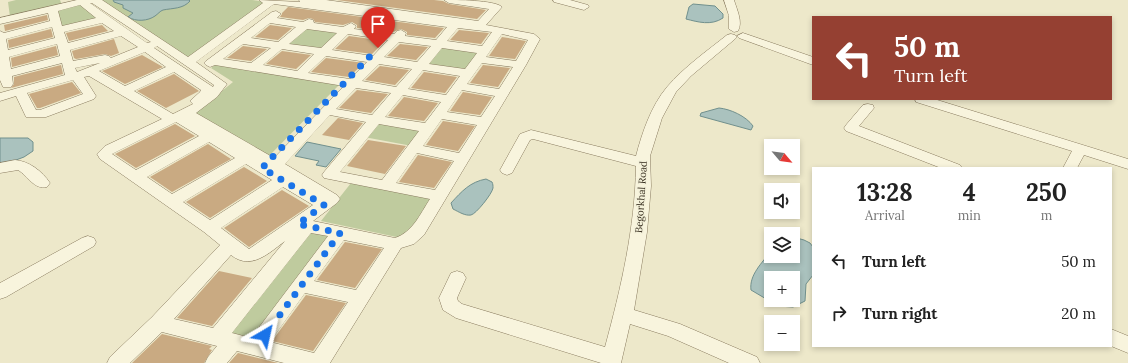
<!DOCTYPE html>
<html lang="en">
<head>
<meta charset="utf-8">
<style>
	body { margin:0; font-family:Lora,serif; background:#f6f6f6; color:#222; height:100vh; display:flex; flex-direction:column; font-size:15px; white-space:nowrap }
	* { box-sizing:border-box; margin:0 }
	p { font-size:13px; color:#767676 }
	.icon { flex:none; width:22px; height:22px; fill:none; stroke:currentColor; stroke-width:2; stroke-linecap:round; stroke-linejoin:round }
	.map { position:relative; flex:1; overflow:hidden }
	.drawer { position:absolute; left:812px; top:167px; width:300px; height:180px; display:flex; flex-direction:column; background:#fff; border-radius:0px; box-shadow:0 2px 6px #0003 }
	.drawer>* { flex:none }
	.top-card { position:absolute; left:812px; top:16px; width:300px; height:84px; border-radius:0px; box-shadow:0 2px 6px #0003; background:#954032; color:#fff; overflow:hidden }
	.needle { width:26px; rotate:119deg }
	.tools { position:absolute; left:764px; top:139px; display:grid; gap:8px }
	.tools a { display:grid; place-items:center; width:36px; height:36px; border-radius:0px; background:#fff; box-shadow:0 2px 6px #0003; font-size:20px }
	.pin { position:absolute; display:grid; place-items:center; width:34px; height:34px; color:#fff; margin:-41px -17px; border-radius:50% 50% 50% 0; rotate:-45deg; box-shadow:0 0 4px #0007 }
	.pin .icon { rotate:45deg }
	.me { position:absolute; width:44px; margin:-22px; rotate:36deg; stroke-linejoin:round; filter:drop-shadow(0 0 3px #0008) }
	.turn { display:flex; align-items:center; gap:14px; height:84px; padding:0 16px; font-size:18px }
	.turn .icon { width:52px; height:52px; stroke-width:2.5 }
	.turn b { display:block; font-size:28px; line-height:34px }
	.eta { display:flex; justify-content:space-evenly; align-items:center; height:68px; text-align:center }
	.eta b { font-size:24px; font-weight:800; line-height:28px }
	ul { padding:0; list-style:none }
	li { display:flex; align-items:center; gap:12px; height:52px; padding:0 16px }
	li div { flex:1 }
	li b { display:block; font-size:15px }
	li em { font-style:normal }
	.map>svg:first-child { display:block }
	.green { fill:#bfcb9e }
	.water { fill:#aac2be; stroke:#71908d; fill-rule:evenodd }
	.building { fill:#c9aa82 }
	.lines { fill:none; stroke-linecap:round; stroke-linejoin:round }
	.minor-casing { stroke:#897b5f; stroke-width:1 }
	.minor { fill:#f8f4dd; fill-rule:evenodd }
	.route { stroke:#1a73e8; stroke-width:7; stroke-dasharray:0 12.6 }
	.labels { text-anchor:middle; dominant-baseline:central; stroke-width:3; stroke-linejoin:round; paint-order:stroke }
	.street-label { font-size:10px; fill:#3a3122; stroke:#f4f1da }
</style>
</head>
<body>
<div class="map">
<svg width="1128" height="363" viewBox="0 0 1128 363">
	<rect width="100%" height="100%" fill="#ede8ca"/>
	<path class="green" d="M16,0h44l2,5 -52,12 -2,-15z
		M101,0h151l15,2 -79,56z
		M78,3l22,16 -40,10 -6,-20z
		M305,27l38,5 -21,19 -39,-6z
		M440,45l41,6 -15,20 -42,-6z
		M216,64l124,20 -72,73 -73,-44 38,-31 -22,-14z
		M378,120l47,8 -13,18 -48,-9z
		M351,183l80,15 -25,41 -85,-18z
		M308,229l28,5 -81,110 -33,-9z"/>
	<path class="water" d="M113,0h76l1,1c-7,8 -17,7 -27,9 -3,1 -5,4 -8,6 -7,5 -19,6 -27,1l5,-4 -10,-5v-3l-9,-3z
		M693,4l22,2 8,8v4c-12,8 -25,4 -37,1l3,-12z
		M719,108c11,1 27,8 34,18l-2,4 -51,-14 1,-3z
		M0,138h28l5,4v9l-9,6 -24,9z
		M307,142l34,7 -15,18 -10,-2 3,-4 -24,-5z
		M486,179l6,3c1,2 1,4 1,6 -1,6 -17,26 -22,27 -6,1 -12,-3 -18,-6l-2,-6c11,-12 19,-21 35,-24z
		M793,237l11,3 6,3 3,4v28l-7,9 -1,17 -12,6 -15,-1 -27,-16c-2,-15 11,-27 20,-39v5h22zM771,278h22v22h-22z"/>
	<path class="building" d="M337,0h97l9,1 6,3 37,6 -9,9z
		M288,7l156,21 -9,10 -28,-3v-3l-6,-3 -8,3 -36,-4v-3l-5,-3 -9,3 -28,-3 -2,-3 -4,-1 -6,2 -23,-3 2,-3v-1z
		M47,15l1,5 -43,11 -1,-6z
		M102,25l6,6 -39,10 -3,-8z
		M270,25l22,3 -14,12 -23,-3z
		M51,29l2,8 -44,11 -1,-8z
		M459,30l30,3 -8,11 -31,-4z
		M349,36l36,5 -13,13 -37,-5z
		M502,37l24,4 -11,18 -26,-3z
		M114,39l5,14 -8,3 -6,-2 -29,5 -2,-1 -2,-7z
		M400,44l28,3 -12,13 -29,-4z
		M56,46l2,9 -46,12 -1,-9z
		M243,46l24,3 -16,12 -24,-3z
		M282,51l29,4 -15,14 -30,-5z
		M142,55l21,12 -38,17 -23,-13z
		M326,58l38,5 -15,14 -38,-5z
		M61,65l2,9 -52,14 3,-4v-7z
		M483,65l27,3 -12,19 -28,-4z
		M380,66l29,4 -14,15 -30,-5z
		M424,72l33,5 -12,16 -34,-5z
		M174,74l25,17 -33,17 -29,-17z
		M72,82l9,11 -41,15h-3l-8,-14z
		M357,90l31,4 -17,19 -32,-5z
		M463,92l29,5 -12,18 -30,-4z
		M404,97l34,6 -14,18 -36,-5z
		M338,118l25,5 -14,17 -27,-5z
		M443,121l32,5 -17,25 -32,-6z
		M175,124l20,12 -59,32 -21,-14z
		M368,140l38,6 -21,28 -38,-8z
		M208,144l23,15 -59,33 -22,-15z
		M418,155l34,7 -18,26 -35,-6z
		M244,167l23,14 -57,37 -24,-16z
		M282,190l27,16 -60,41 -25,-19z
		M345,242l37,7 -27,39 -38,-8z
		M219,271l33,7 -40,48 -35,-8z
		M306,295l40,8 -33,48 -41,-10z
		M162,334l50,12 -3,3 3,1 -8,13h-72z
		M238,353l40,10h-49z"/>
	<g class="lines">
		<g class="minor-casing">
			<path id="minor" d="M77,0h25l86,57 75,-54 -4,-3 41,2 -1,-2h27l152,21 11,-12 -40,-6 -5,-3c11,0 51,0 58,7l-16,18 48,9 6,5 -14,26 -102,170 -10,9 -13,4 -71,115h-46l-47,-12 -10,12h-22l3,-6 9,-11 -55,-14 -32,31h-23l3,-6 42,-40 68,-72 -16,-13 -104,-73 -3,-5 8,-8 57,-27 -73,-43 -5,1 12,19 -2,3 -48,18h-20l-10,-21 -16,5v-8l65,-18 -3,-12 -50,13 1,8 -2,3h-8l-3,-7v-49l4,2 46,-12 -2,-8 -48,11v-6zM90,3h2l59,39 -4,1zM274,4l173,23 -11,13 -31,-4 1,-3 -5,-3 -4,1 -3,3 -40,-5 2,-3 -5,-3 -8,4 -29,-4 -1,-3 -4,-1 -6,3 -26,-4 4,-4 -5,-3 -4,1 -66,49 -2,2 2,2 4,2 5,-2 129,21 -70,72 -78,-45 21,-16 10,-13 -31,-22zM80,5l16,13 -34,8 -4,-15zM102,23l12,8 -46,12 -4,-11zM270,23l26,4 -18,15 -27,-4zM52,27l3,11 -47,12 -2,-11zM458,28l34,4 -10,14 -35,-5zM307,29l30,4 -16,15 -32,-4zM348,34l40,6 -15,16 -41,-6zM502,34l26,6 -12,21 -30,-4zM121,36l17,11 -27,11 -2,-2 -4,-1 -32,6 -3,-11zM399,42l32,4 -14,16 -33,-5zM57,44l3,12 -49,13 -2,-12zM243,44l28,4 -20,15 -28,-4zM157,46l57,39 -1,2 -59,-39zM442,48l35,5 -12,16 -36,-5zM282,49l32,5 -17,17 -34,-6zM145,52l21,15 -41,19 -26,-15zM326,56l41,6 -17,17 -42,-6zM100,63l-23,9 -2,-4zM482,63l31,4 -14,22 -32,-5zM379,64l33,5 -16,18 -34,-6zM423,70l37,6 -14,19 -38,-6zM174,72l27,18 -1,2 -10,9 3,3 -20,10 -39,-23zM73,80l10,14 -43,16h-4l-9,-17zM356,88l35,5 -19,22 -36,-6zM462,90l33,6 -14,21 -34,-5zM403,95l38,7 -16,21 -40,-6zM330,115l36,7 -42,50 -2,3 2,3 106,21c-10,15 -17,33 -35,39l-82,-17 24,-18 3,-4 -3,-4 -52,-31zM442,119l35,6 -18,28 -36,-7zM176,122l23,14 -63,34 -24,-16zM379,124l40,7 -37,49 -42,-8zM209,142l26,16 -63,36 -25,-17zM417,153l37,8 -19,29 -39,-7zM246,164l26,16 -62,40 -27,-18zM283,187l30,18 -64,44 -28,-21zM311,233l17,3 -77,102 -19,-5zM344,240l40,8 -28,42 -42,-9zM285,241l-72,87 -39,-9 57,-64c20,16 38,-2 54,-14zM305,293l43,9 -34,51 -44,-11z
				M553,0h17l18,5 1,2 -5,3 -30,-8z
				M724,0h10c3,10 9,22 4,31l-4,1 -5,-3v-13z
				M743,33l70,24v8l-74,-27 -2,-2z
				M731,34l4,1 2,2 -2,2 -44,37 -15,16 -14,26 -12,38 1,30 -4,46 -13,78 46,14 77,33 3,6h-31l-61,-27 -38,-12 -9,39h-20l-145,-45 -13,-8 -4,-12 12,-25 6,-2 6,2 3,5 -9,20 1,3 4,3 143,43c16,-59 30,-119 31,-181l-103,-27 -3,1 -18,33 -5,2 -5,-2 -2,-3 20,-36 11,-4 105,26c6,-23 15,-50 31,-69 17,-20 40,-36 60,-52z
				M915,99h19l194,60v10l-44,-14 -7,13h-14l9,-17 -156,-49z
				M868,104l5,1 1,3 -15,18 101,39 2,3h-21l-95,-37 -2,-3 2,-3 17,-20z
				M15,160c14,1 27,11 35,23l-3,4c-13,3 -19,-11 -29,-17l-18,3v-10z
				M88,236l6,2 2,4 -2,4 -88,51 -6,2v-16l82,-45z
				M1111,329l17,7v17l-17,-7z"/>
		</g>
		<use href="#minor" class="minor"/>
	</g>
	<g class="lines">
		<path class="route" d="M265,335l75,-102 -42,-9 26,-19 -62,-37 116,-120"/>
	</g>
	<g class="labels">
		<g class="street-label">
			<text transform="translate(641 197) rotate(-86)">Begorkhal Road</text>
		</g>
	</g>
</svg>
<div class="tools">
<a><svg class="needle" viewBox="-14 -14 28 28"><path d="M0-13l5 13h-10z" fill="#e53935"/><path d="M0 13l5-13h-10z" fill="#767676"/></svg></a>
<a><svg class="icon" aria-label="sound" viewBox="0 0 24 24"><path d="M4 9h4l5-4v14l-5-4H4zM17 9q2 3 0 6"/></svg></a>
<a><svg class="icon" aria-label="layers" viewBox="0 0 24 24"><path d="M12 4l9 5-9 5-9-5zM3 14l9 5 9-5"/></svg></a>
<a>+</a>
<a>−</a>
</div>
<div class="pin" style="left:378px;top:48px;background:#d93025"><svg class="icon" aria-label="arrive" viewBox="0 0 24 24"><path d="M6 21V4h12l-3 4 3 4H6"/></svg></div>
<svg class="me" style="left:265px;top:335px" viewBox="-20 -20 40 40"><path d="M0-17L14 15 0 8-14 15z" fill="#1a73e8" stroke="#fff" stroke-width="4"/></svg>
<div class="top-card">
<div class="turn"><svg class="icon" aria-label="left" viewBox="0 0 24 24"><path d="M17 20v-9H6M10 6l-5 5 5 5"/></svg><div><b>50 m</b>Turn left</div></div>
</div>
<section class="drawer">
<div class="eta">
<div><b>13:28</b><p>Arrival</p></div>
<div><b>4</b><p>min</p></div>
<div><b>250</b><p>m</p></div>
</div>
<ul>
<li><svg class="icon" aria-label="left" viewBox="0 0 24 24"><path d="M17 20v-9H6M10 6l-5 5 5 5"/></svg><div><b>Turn left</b></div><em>50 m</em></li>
<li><svg class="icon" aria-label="right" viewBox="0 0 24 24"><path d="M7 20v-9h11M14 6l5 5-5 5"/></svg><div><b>Turn right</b></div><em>20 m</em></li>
</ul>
</section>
</div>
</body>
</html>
